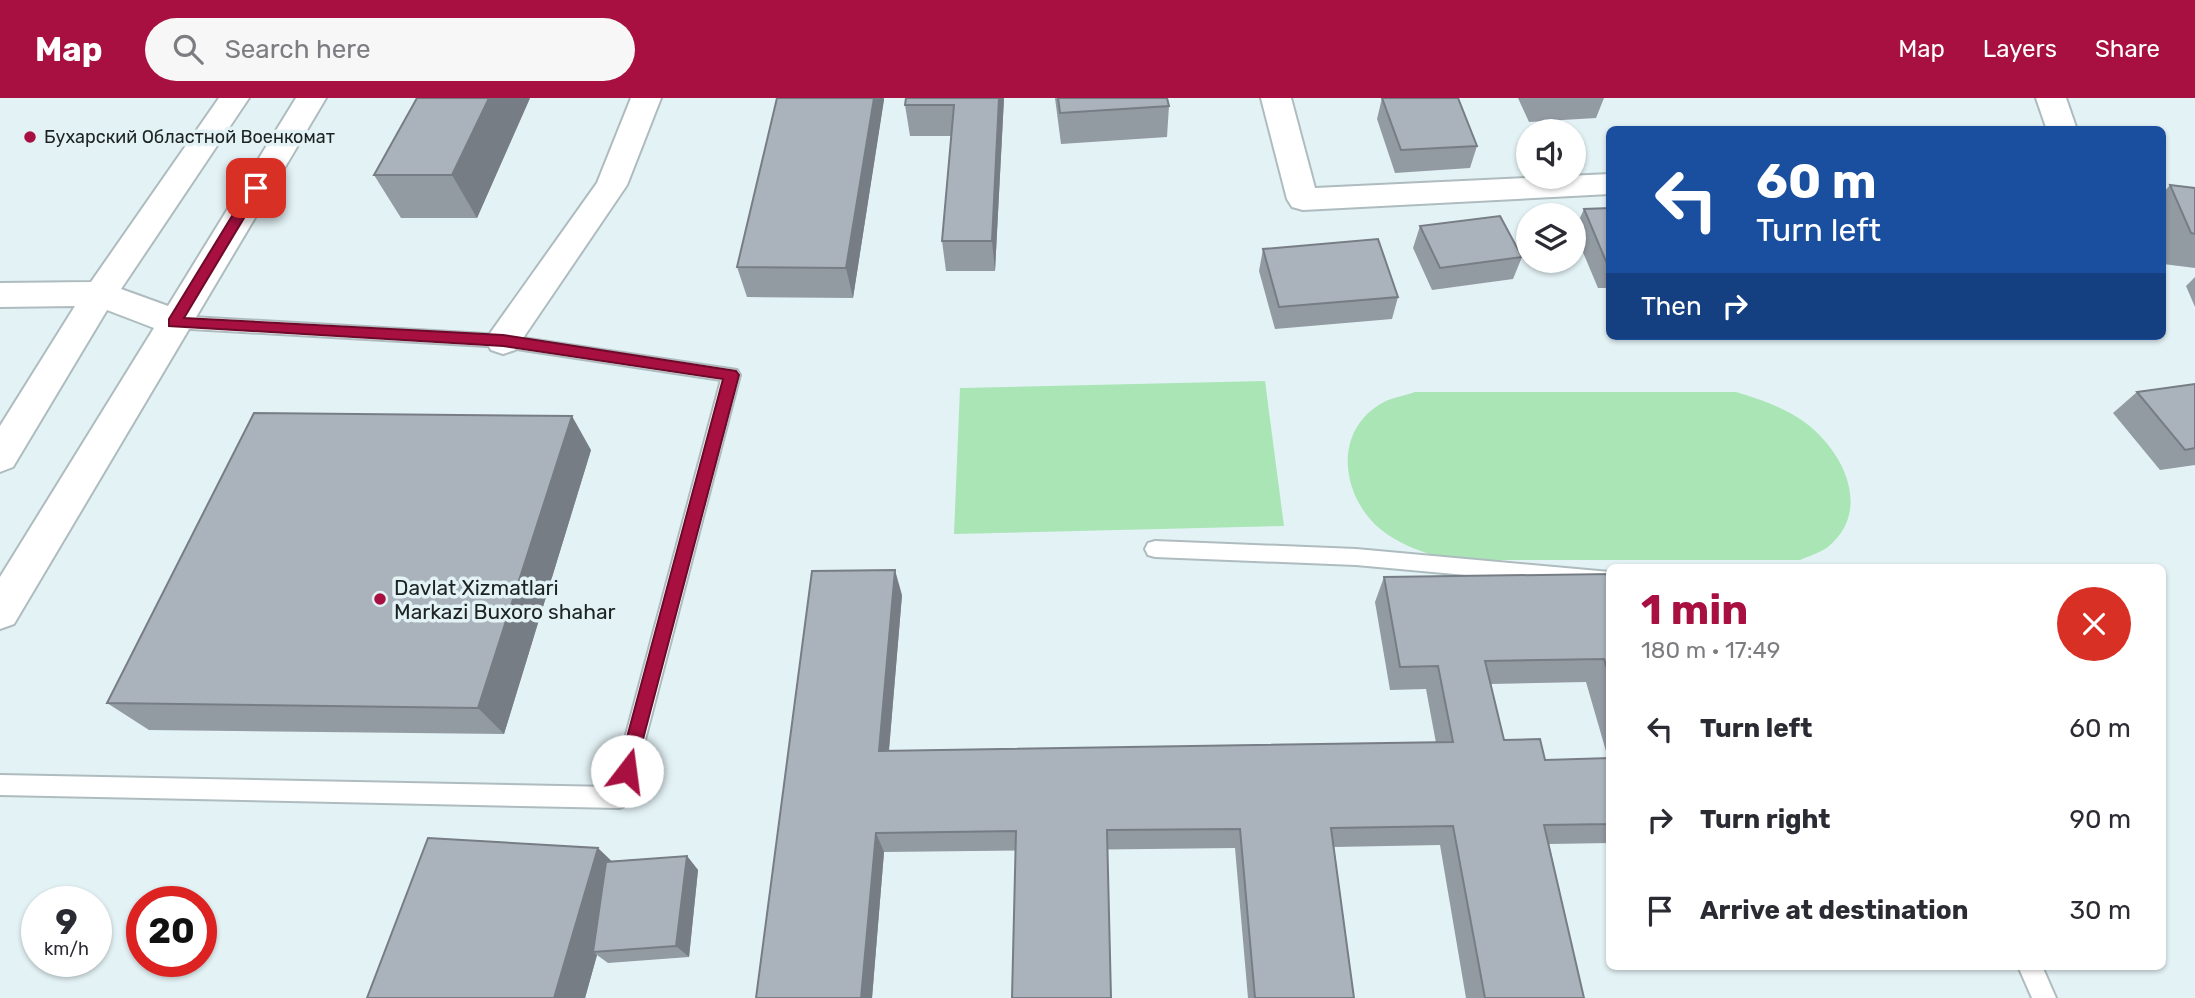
<!DOCTYPE html>
<html lang="en">
<head>
<meta charset="utf-8">
<style>
	body { margin:0; font-family:Rubik,sans-serif; background:#f7f7f7; color:#2b2b33; height:100vh; display:flex; flex-direction:column; font-size:26px; white-space:nowrap }
	* { box-sizing:border-box; margin:0 }
	p { font-size:23px; color:#7c7c81 }
	.icon { flex:none; width:38px; height:38px; fill:none; stroke:currentColor; stroke-width:2; stroke-linecap:round; stroke-linejoin:round }
	.map { position:relative; flex:1; overflow:hidden }
	.details { position:absolute; left:1606px; top:466px; width:560px; height:406px; display:flex; flex-direction:column; background:#fff; border-radius:10px; box-shadow:0 2px 5px #0004 }
	.details>* { flex:none }
	.guide { position:absolute; left:1606px; top:28px; width:560px; height:214px; border-radius:10px; box-shadow:0 2px 5px #0004; background:#1a4fa0; color:#fff; overflow:hidden }
	.fabs { position:absolute; left:1516px; top:21px; display:grid; gap:14px }
	.fabs a { display:grid; place-items:center; width:70px; height:70px; border-radius:50%; background:#fff; box-shadow:0 2px 5px #0004; font-size:35px }
	.speed { position:absolute; left:21px; top:788px; display:flex; gap:14px; font-size:35px; font-weight:700; text-align:center }
	.speed>* { display:grid; place-content:center; width:91px; height:91px; border-radius:50%; background:#fff; box-shadow:0 2px 5px #0004; line-height:1 }
	.speed small { font-size:18px; font-weight:400 }
	.speed .limit { border:10px solid #d22; background:#fff; color:#111 }
	.pin { position:absolute; display:grid; place-items:center; width:60px; height:60px; color:#fff; margin:-30px; border-radius:14px; box-shadow:0 4px 10px #0006 }
	.me { position:absolute; width:77px; margin:-38px; rotate:15deg; stroke-linejoin:round; filter:drop-shadow(0 0 5px #0008) }
	.turn { display:flex; align-items:center; gap:24px; height:147px; padding:0 35px; font-size:32px }
	.turn .icon { width:91px; height:91px; stroke-width:2.5 }
	.turn b { display:block; font-size:49px; line-height:60px }
	.then { display:flex; align-items:center; height:66px; padding:0 35px; background:#0003; gap:14px; font-size:26px }
	.round { display:grid; place-items:center; flex:none; width:74px; height:74px; border-radius:37px; background:#f7f7f7 }
	.headline { display:flex; align-items:center; justify-content:space-between; height:119px; padding:0 35px }
	h1 { font-size:42px; font-weight:700; line-height:52px; color:#a71041 }
	ul { padding:0; list-style:none }
	li { display:flex; align-items:center; gap:21px; height:91px; padding:0 35px }
	li div { flex:1 }
	li b { display:block; font-size:26px }
	li em { font-style:normal }
	header { display:flex; align-items:center; gap:42px; box-sizing:border-box; height:98px; padding:0 35px; background:#a71041; color:#fff }
	header strong { font-size:33px }
	nav { display:flex; gap:38px; margin-inline-start:auto; font-size:24px }
	.search { width:490px; height:63px; background:#f7f7f7; display:flex; align-items:center; gap:18px; box-sizing:border-box; padding:0 24px; border-radius:38px; color:#7c7c81; font-size:26px }
	.map>svg:first-child { display:block }
	.green { fill:#a9e5b5 }
	.lines { fill:none; stroke-linecap:round; stroke-linejoin:round }
	.lane-casing { stroke:#aebcbf; stroke-width:4 }
	.street-casing { stroke:#aebcbf; stroke-width:4 }
	.secondary-casing { stroke:#aebcbf; stroke-width:4 }
	.lane { fill:#fff; fill-rule:evenodd }
	.street { fill:#fff; fill-rule:evenodd }
	.secondary { fill:#fff; fill-rule:evenodd }
	.wall { fill:#929aa2; fill-rule:evenodd }
	.shaded-wall { fill:#777d84 }
	.building { fill:#aab3bc; stroke:#777d84; stroke-width:2 }
	.route { fill:#a71041; stroke:#6d0a2a; stroke-width:2 }
	.poi-dot { fill:#a71041; stroke:#e3f2f5; stroke-width:2.5 }
	.labels { text-anchor:middle; dominant-baseline:central; stroke-width:7; stroke-linejoin:round; paint-order:stroke }
	.far-poi-label { font-size:18px; fill:#1d2223; stroke:#e3f2f5; text-anchor:start }
	.poi-label { font-size:21px; fill:#1d2223; stroke:#e3f2f5; text-anchor:start }
</style>
</head>
<body>
<header>
<strong>Map</strong>
<div class="search"><svg class="icon" aria-label="search" viewBox="0 0 24 24"><circle cx="10" cy="10" r="6"/><path d="M15 15l6 6"/></svg>Search here</div>
<nav><a>Map</a><a>Layers</a><a>Share</a></nav>
</header>
<div class="map">
<svg width="2195" height="900" viewBox="0 0 2195 900">
	<rect width="100%" height="100%" fill="#e3f2f5"/>
	<path class="green" d="M1265,283l19,145 -330,8 6,-146z
		M1415,294h321c23,7 44,14 64,27 41,27 74,89 29,127 -7,6 -20,10 -29,14h-353c-24,-8 -48,-15 -68,-32 -39,-34 -46,-99 5,-126 9,-5 21,-6 31,-10z"/>
	<g class="lines">
		<g class="lane-casing">
			<path id="lane" d="M174,218l329,19 234,35 3,5 -112,430 -8,3 -620,-13v-20l612,12 109,-407 -218,-33 -329,-19 -8,-6z
				M1155,443l201,8 254,23v16l-254,-23 -201,-8 -7,-2 -3,-6 3,-6z
				M2018,868h24l14,32h-24z"/>
		</g>
		<g class="street-casing">
			<path id="street" d="M631,0h30l-34,87 -112,165 -12,4 -12,-4 -5,-9 5,-9 106,-149z
				M1261,0h30l24,90 295,-14v20l-307,16 -11,-3 -5,-8z
				M2036,0h30l11,32h-30z"/>
		</g>
		<g class="secondary-casing">
			<path id="secondary" d="M219,0h30l-128,191 47,17 128,-208h30l-312,526 -14,5v-52l154,-249 -47,-18 -94,157 -13,5v-46l75,-120 -75,1v-24l91,-1z"/>
		</g>
		<use href="#lane" class="lane"/>
		<use href="#street" class="street"/>
		<use href="#secondary" class="secondary"/>
	</g>
	<path class="wall" d="M417,0h123h-10l-53,120h-76l-27,-43z
		M777,0h107l-31,200 -106,-1 -10,-30z
		M906,0h98l-9,173h-49l-4,-30 9,-105h-41l-5,-31z
		M1055,0h112l2,8 -2,31 -106,7z
		M1382,0h76l19,48 -7,22 -75,5 -18,-54z
		M1518,0h86l-8,20 -67,4z
		M2170,87l25,3v80l-32,-4v-71z
		M1610,110v80h-12l-24,-57 10,-22z
		M1420,128l102,31 -9,22 -81,11 -19,-42z
		M1263,151l135,48 -6,22 -117,10 -16,-58z
		M2195,179v30l-9,-21z
		M2195,286v81l-35,5 -47,-57 24,-21z
		M591,352l-87,284 -355,-4 -42,-27z
		M1610,476v269l-61,1 35,154h-118l-26,-153 -106,2 20,151h-106l-13,-150 -351,4 -12,146h-116l146,-403 -13,156 547,-8 -10,-54 -36,1 -15,-88 9,-25zM1586,584l22,76 -63,2 -41,-20 -13,-56z
		M687,758l11,14 -9,87 -81,6 -11,-8 -12,43h-218l245,-137z"/>
	<path class="shaded-wall" d="M489,0h41l-53,120 -25,-43z
		M874,0h10v2l-31,198 -7,-30z
		M999,0h5l-9,173 -3,-30z
		M572,318l19,34 -87,284 -26,-26z
		M895,472l7,25 -15,177 -8,-21z
		M876,735l8,19 -12,146h-11z
		M598,750l23,22 -28,82 4,3 -12,43h-31z
		M687,758l11,14 -9,87 -13,-11z"/>
	<path class="building" d="M417,0h72l-37,77h-78z
		M777,0h97l-28,170 -109,-1z
		M906,0h93l-7,143h-50l12,-136h-49z
		M1058,0h109l2,8 -109,7z
		M1382,0h76l19,48 -76,4z
		M2170,87l25,3v46l-4,-1z
		M1610,110v58h-2l-24,-57z
		M1500,118l22,41 -82,11 -20,-42z
		M1378,141l20,58 -119,10 -16,-58z
		M2195,286v64l-10,2 -48,-58z
		M254,315l318,3 -94,292 -371,-5z
		M895,472l-16,181 574,-9 -15,-76 -38,1 -16,-90 226,-3v104l-6,-19 -119,2 19,79 36,-1 5,21 65,-2v66l-66,1 40,173h-99l-32,-172 -122,2 23,170h-99l-15,-169 -133,1 4,168h-99l4,-167 -140,2 -15,165h-105l56,-427z
		M428,740l170,10 -44,150h-187z
		M687,758l-11,90 -83,6 13,-90z"/>
	<path class="route" d="M256,85l6,5 -78,130 319,17 233,36 3,4 -106,402 -6,2 -7,-2 -2,-6 105,-392 -220,-33 -334,-20v-7l82,-134z"/>
	<g class="poi-dot">
		<circle cx="30" cy="39" r="7"/>
		<circle cx="380" cy="501" r="7"/>
	</g>
	<g class="labels">
		<g class="far-poi-label">
			<text x="44" y="39">Бухарский Областной Военкомат</text>
		</g>
		<g class="poi-label">
			<text x="394" y="489">Davlat Xizmatlari<tspan x="394" dy="24">Markazi Buxoro shahar</tspan></text>
		</g>
	</g>
</svg>
<div class="fabs">
<a><svg class="icon" aria-label="sound" viewBox="0 0 24 24"><path d="M4 9h4l5-4v14l-5-4H4zM17 9q2 3 0 6"/></svg></a>
<a><svg class="icon" aria-label="layers" viewBox="0 0 24 24"><path d="M12 4l9 5-9 5-9-5zM3 14l9 5 9-5"/></svg></a>
</div>
<div class="speed"><div>9<small>km/h</small></div><div class="limit">20</div></div>
<div class="pin" style="left:256px;top:90px;background:#d93025"><svg class="icon" aria-label="arrive" viewBox="0 0 24 24"><path d="M6 21V4h12l-3 4 3 4H6"/></svg></div>
<svg class="me" style="left:627px;top:673px" viewBox="-20 -20 40 40"><circle r="19" fill="#fff"/><path d="M0-13L10 11 0 6-10 11z" fill="#a71041"/></svg>
<div class="guide">
<div class="turn"><svg class="icon" aria-label="left" viewBox="0 0 24 24"><path d="M17 20v-9H6M10 6l-5 5 5 5"/></svg><div><b>60 m</b>Turn left</div></div>
<div class="then">Then<svg class="icon" aria-label="right" viewBox="0 0 24 24"><path d="M7 20v-9h11M14 6l5 5-5 5"/></svg></div>
</div>
<section class="details">
<div class="headline"><div><h1>1 min</h1><p>180 m · 17:49</p></div><a class="round" style="background:#d93025;color:#fff"><svg class="icon" aria-label="close" viewBox="0 0 24 24"><path d="M6 6l12 12M18 6L6 18"/></svg></a></div>
<ul>
<li><svg class="icon" aria-label="left" viewBox="0 0 24 24"><path d="M17 20v-9H6M10 6l-5 5 5 5"/></svg><div><b>Turn left</b></div><em>60 m</em></li>
<li><svg class="icon" aria-label="right" viewBox="0 0 24 24"><path d="M7 20v-9h11M14 6l5 5-5 5"/></svg><div><b>Turn right</b></div><em>90 m</em></li>
<li><svg class="icon" aria-label="arrive" viewBox="0 0 24 24"><path d="M6 21V4h12l-3 4 3 4H6"/></svg><div><b>Arrive at destination</b></div><em>30 m</em></li>
</ul>
</section>
</div>
</body>
</html>
